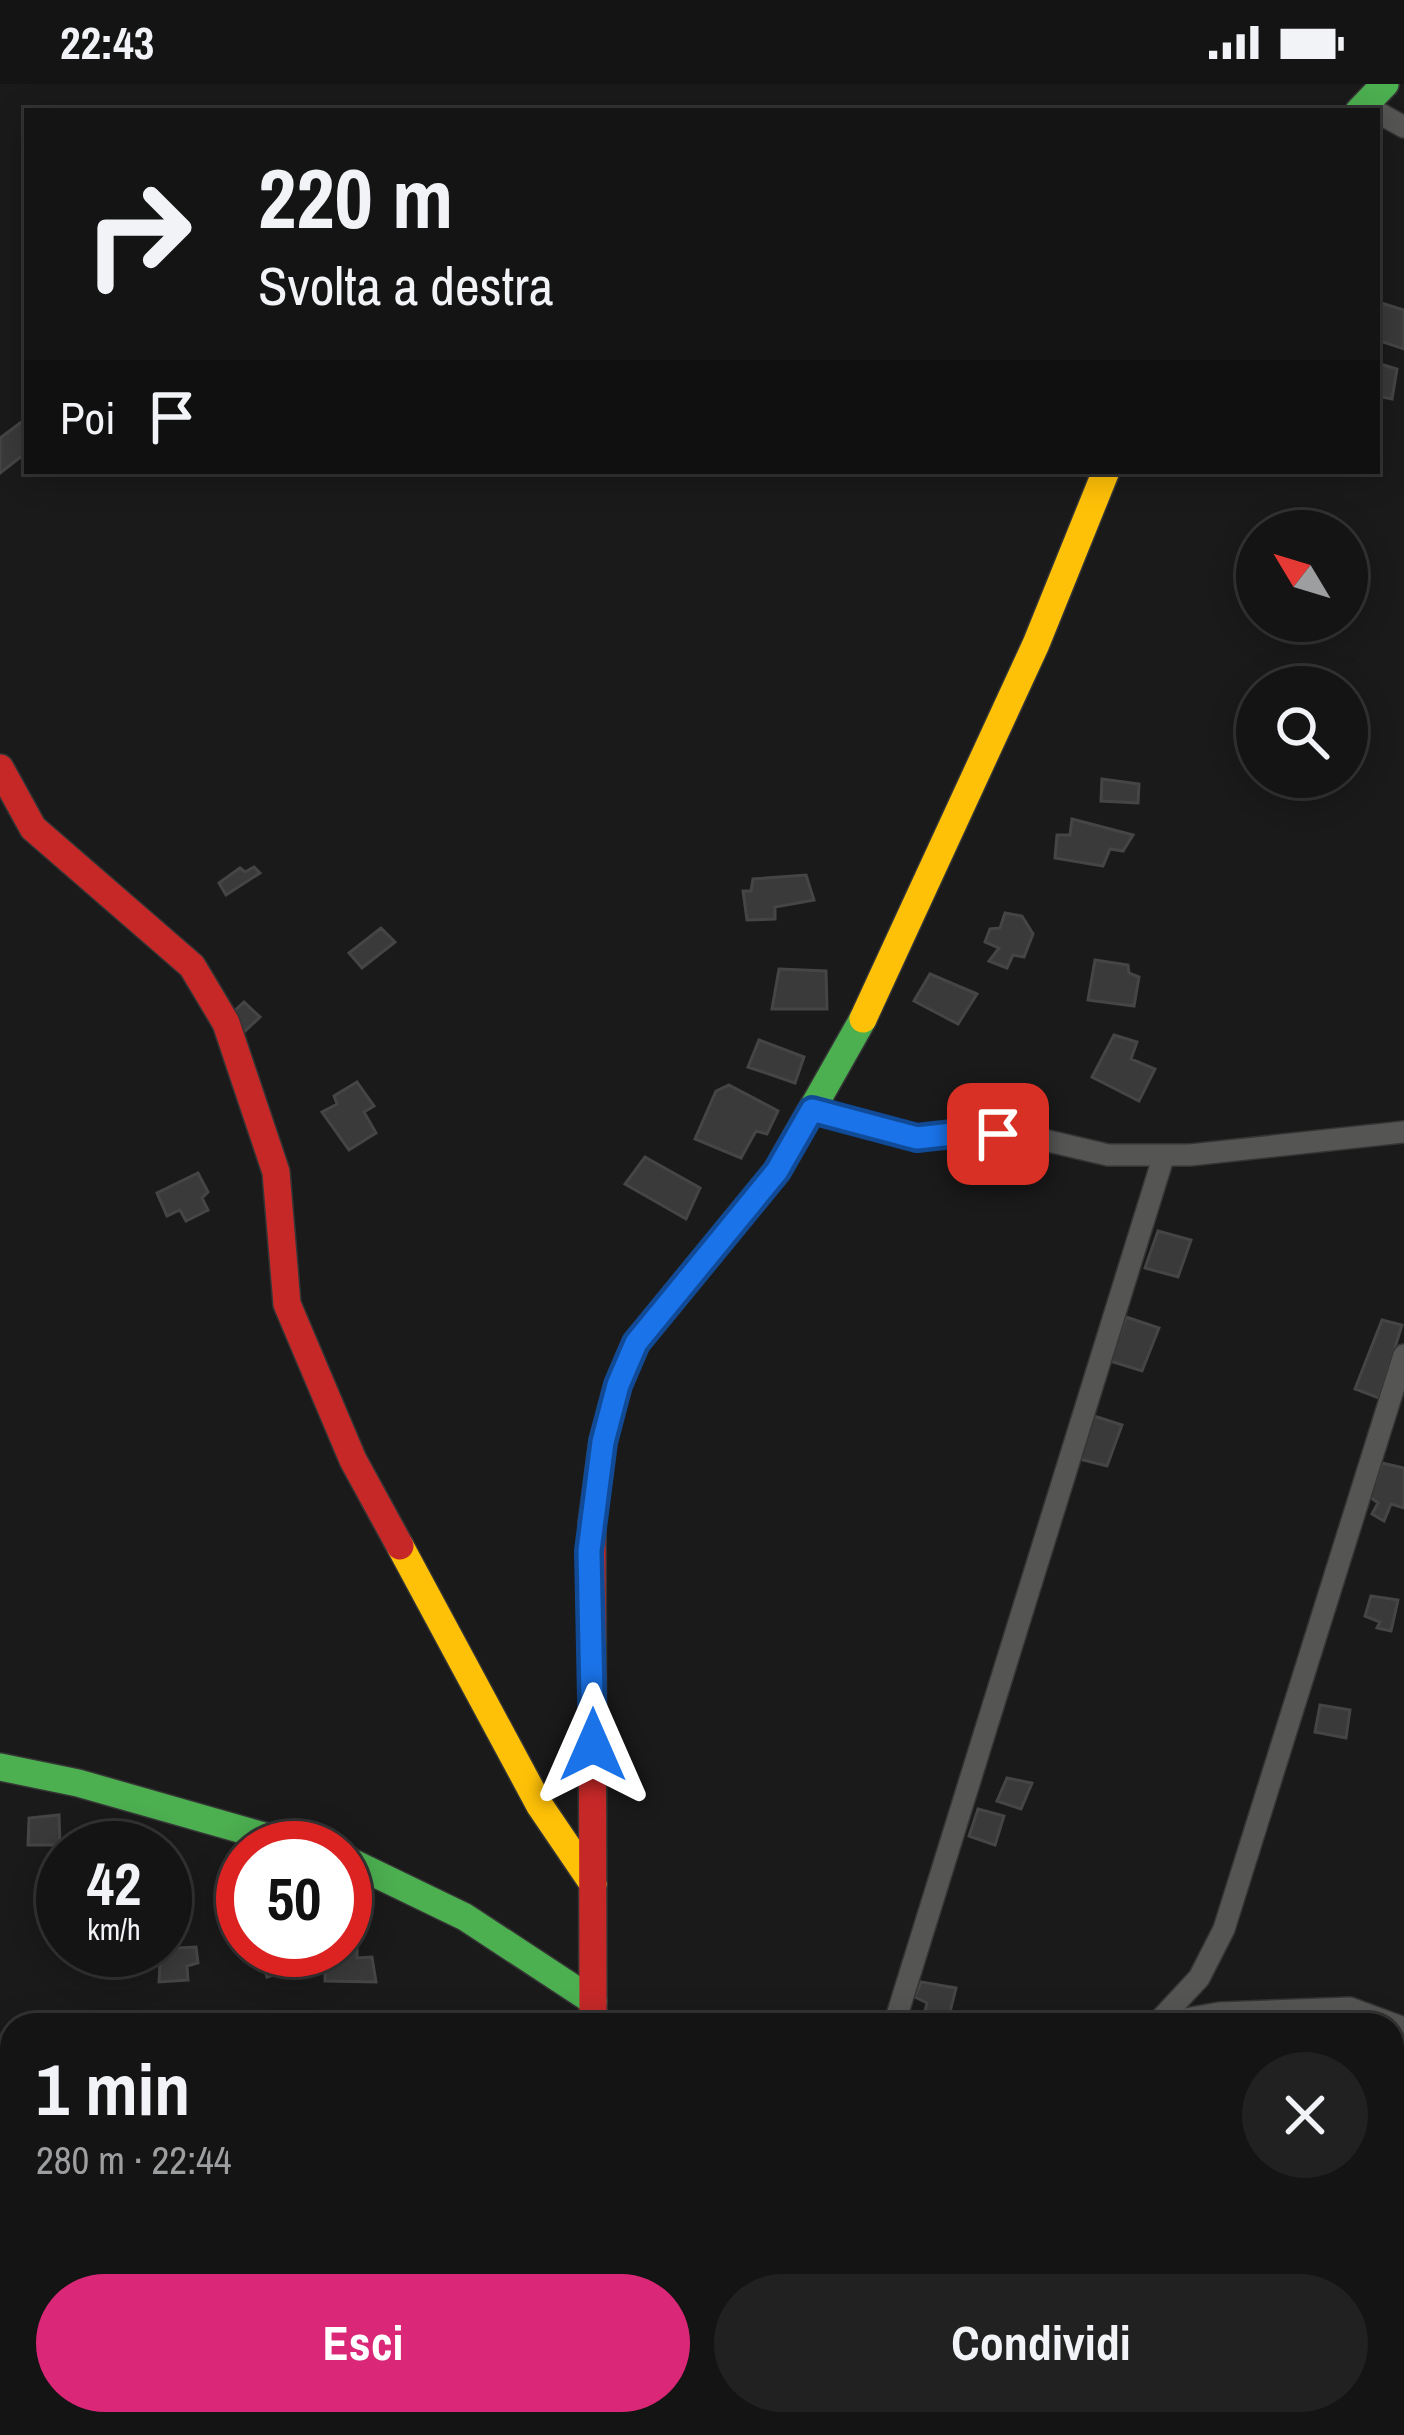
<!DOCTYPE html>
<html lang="it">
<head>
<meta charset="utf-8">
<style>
	body { margin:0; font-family:"Archivo Narrow",sans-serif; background:#212122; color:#f1f3f6; height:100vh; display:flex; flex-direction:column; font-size:45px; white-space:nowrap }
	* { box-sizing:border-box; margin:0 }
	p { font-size:39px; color:#9d9ea0 }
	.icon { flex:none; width:66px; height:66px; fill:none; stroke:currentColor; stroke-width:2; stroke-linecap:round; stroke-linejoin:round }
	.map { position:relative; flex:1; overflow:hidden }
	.sheet { position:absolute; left:0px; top:1929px; width:1404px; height:423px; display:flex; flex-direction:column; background:#141414; border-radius:36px 36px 0 0; box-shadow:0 6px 30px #0003,0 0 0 3px #333334 }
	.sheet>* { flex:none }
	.top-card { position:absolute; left:24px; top:24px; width:1356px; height:366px; border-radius:0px; box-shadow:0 6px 30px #0003,0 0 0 3px #333334; background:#141414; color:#f1f3f6; overflow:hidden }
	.needle { width:78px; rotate:308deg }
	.tools { position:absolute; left:1236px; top:426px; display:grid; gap:24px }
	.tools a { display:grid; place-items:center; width:132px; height:132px; border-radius:50%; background:#141414; box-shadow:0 6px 30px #0003,0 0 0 3px #333334; font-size:60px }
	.speed { position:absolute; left:36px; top:1737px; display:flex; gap:24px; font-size:60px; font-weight:700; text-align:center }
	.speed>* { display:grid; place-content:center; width:156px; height:156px; border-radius:50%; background:#141414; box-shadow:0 6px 30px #0003,0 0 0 3px #333334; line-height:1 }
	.speed small { font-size:30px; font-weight:400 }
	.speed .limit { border:18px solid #d22; background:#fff; color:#111 }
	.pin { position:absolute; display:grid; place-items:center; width:102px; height:102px; color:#fff; margin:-51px; border-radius:24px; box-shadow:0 6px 18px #0006 }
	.me { position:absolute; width:132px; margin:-66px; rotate:0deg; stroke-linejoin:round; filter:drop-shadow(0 0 9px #0008) }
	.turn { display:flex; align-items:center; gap:42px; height:252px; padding:0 36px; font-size:54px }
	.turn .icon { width:156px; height:156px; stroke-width:2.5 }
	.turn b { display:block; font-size:84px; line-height:102px }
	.then { display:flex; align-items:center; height:114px; padding:0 36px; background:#0003; gap:24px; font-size:45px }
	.round { display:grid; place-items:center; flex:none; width:126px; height:126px; border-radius:63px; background:#212122 }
	.overview { display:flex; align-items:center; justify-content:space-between; height:204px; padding:0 36px }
	h1 { font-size:72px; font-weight:700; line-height:90px }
	.action { display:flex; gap:24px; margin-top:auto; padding:24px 36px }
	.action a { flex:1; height:138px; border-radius:72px; background:#db2777; color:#fff; font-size:48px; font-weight:700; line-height:138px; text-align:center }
	.action a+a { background:#212122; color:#f1f3f6 }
	.status { display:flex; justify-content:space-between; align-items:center; height:84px; padding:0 60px; background:#141414; direction:ltr }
	.status svg { height:33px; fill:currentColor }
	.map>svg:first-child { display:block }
	.building { fill:#3a3a3a; stroke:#444544; stroke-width:3 }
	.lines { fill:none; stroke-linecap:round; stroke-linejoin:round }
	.street-casing { stroke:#353535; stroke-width:24 }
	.fast-casing { stroke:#353535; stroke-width:30 }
	.slow-casing { stroke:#353535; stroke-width:30 }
	.jam-casing { stroke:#353535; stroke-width:30 }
	.path { stroke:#5b5b5b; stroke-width:4.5; stroke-dasharray:12 6; stroke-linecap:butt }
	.street { stroke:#555554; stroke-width:21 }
	.fast { stroke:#4caf50; stroke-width:27 }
	.slow { stroke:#ffc107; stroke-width:27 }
	.jam { stroke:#c62828; stroke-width:27 }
	.route-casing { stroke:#114b97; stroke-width:30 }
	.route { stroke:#1a73e8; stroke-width:21 }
</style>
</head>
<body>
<div class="status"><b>22:43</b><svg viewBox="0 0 49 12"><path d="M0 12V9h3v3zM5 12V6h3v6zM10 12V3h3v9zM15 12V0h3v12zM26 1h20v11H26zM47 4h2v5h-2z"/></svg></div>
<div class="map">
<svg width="1404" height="2351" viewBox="0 0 1404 2351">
	<rect width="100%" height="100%" fill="#1a1a1a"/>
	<path class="building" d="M1378,218l26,8v39l-27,-9z
		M1377,279l20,6 -5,30 -15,-3z
		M24,336l3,32 -27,21v-35z
		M1102,695l37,5 -1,19 -37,-2z
		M1072,735l61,16 -10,16 -13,-2 -7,17 -48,-8 2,-23h13z
		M254,783l6,6 -34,22 -7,-12 21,-15 5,4z
		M806,791l8,25 -39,7v12l-28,1 -4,-29h8l2,-12z
		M1005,829l17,3 11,18 -9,23 -11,-2 -6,13 -18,-7 10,-13 -14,-6 5,-13 10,-1z
		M381,844l14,14 -33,26 -13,-15z
		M1095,876l33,5 1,8 10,4 -5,29 -46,-6z
		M779,885l47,2 1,38h-55z
		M930,890l47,20 -19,30 -44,-23z
		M244,918l16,15 -16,15 -16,-15z
		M1114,951l23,7 -6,17 24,10 -16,32 -47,-24z
		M759,956l45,17 -9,26 -47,-16z
		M357,998l17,24 -10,6 12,21 -27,17 -27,-38 15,-8 -3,-8z
		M729,1001l49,26 -11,23 -11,-3 -15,27 -46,-19 21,-48z
		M645,1073l55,31 -14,31 -61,-35z
		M198,1089l10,19 -6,6 6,12 -22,11 -6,-11 -13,6 -10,-23z
		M1158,1147l33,9 -13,37 -33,-9z
		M1126,1233l33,11 -17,43 -32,-10z
		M1382,1236l20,5 -23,73 -24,-9z
		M1094,1332l28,9 -15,41 -28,-7z
		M1382,1379l22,5v40l-13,-4 -7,17 -12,-7 6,-11 -8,-6z
		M1371,1512l27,4 -7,31 -14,-3 3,-6 -15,-6z
		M1320,1621l30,5 -4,28 -31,-6z
		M1007,1694l25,5 -11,26 -24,-8z
		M978,1725l26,7 -9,29 -26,-9z
		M59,1731l1,30h-32l1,-27z
		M345,1850h12v24l15,-1 4,25 -51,-1v-31h20z
		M196,1863l2,16 -11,3 1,14 -29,2 1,-17 -23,2v-17z
		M259,1866h25l7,19 -24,8z
		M921,1898l35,6 -9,36 -24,-5 4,-16 -12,-6z"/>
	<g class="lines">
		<g class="street-casing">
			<path id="street" d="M1377,28l27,15
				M812,1026l105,28 53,-6 57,4 81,19h82l214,-23
				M1157,1939l42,-45 25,-49 180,-574
				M894,1941l270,-870
				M1152,1941l67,-12 131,-5 54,20
				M331,2351l7,-11"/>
		</g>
		<g class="fast-casing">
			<path id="fast" d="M1359,27l26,-27
				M592,1440l11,-83 15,-56 18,-42 141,-172 86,-152
				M0,1683l78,16 228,65
				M345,1775l120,58 128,84"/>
		</g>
		<g class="slow-casing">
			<path id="slow" d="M863,935l173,-375 70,-173
				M400,1462l140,260 53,78"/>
		</g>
		<g class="jam-casing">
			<path id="jam" d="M0,684l33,60 159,138 34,57 50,149 11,132 66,156 47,86
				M592,1440l1,501
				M541,2351l2,-11"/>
		</g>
		<path class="path" d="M0,2218l12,1"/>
		<use href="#street" class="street"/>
		<use href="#fast" class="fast"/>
		<use href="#slow" class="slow"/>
		<use href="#jam" class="jam"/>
	</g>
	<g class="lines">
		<g class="route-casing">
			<path id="route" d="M593,1661l-4,-194 14,-109 15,-57 18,-42 141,-172 35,-61 105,28 53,-6 28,2"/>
		</g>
		<use href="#route" class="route"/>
	</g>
</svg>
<div class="tools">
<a><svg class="needle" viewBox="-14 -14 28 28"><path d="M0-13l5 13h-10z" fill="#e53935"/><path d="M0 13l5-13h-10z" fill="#9d9ea0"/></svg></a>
<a><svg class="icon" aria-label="search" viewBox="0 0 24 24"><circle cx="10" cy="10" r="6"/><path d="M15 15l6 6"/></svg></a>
</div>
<div class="speed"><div>42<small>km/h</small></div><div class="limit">50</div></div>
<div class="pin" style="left:998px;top:1050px;background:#d93025"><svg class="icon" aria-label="arrive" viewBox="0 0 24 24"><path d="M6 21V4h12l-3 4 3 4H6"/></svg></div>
<svg class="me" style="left:593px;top:1661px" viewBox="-20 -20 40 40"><path d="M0-17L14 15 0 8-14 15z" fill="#1a73e8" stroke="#fff" stroke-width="4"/></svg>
<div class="top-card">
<div class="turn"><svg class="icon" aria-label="right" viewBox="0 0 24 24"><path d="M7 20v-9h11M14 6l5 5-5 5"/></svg><div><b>220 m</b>Svolta a destra</div></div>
<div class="then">Poi<svg class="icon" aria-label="arrive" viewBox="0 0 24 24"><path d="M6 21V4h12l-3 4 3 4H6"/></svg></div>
</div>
<section class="sheet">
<div class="overview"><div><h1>1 min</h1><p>280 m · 22:44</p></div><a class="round"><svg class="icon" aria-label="close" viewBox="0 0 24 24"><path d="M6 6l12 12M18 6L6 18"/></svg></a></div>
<div class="action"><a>Esci</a><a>Condividi</a></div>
</section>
</div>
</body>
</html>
